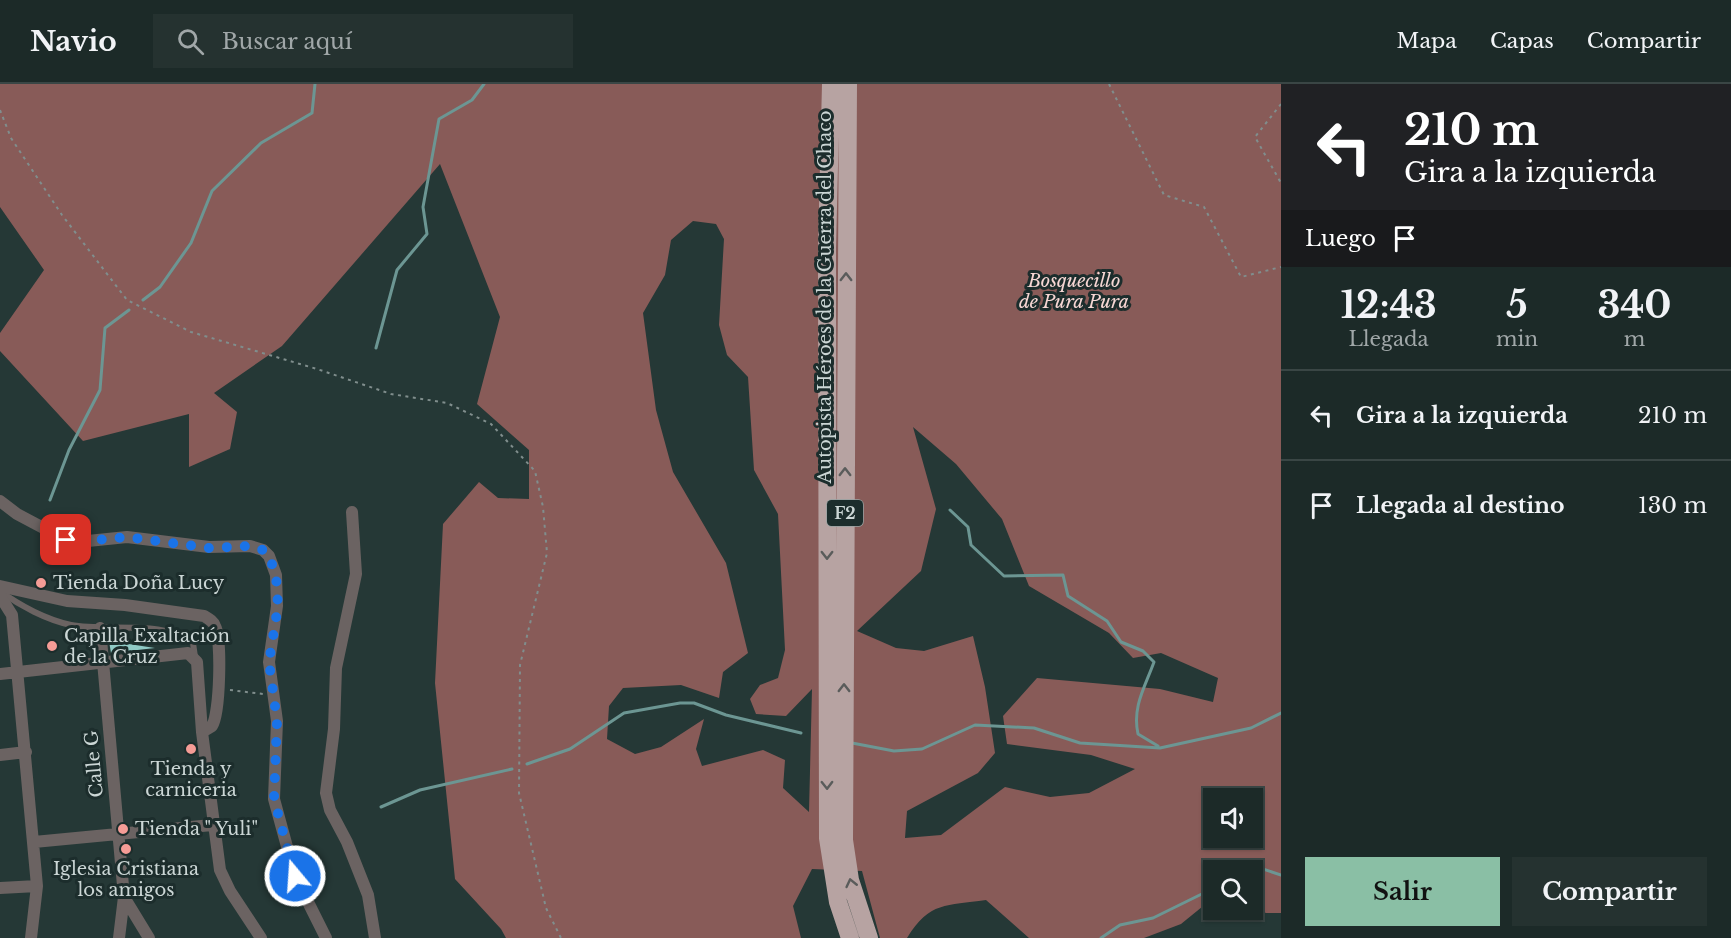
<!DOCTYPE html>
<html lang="es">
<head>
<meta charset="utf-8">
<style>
	body { margin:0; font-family:"Libre Baskerville",serif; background:#253230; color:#f1f3f6; height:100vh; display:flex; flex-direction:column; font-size:22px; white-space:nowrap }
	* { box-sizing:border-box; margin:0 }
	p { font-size:20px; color:#a0a7a8 }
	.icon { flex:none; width:33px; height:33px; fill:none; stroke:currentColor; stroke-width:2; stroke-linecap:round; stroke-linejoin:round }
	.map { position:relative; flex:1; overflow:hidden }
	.sheet { display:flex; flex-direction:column; background:#1c2a28; width:450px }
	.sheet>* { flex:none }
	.top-card { background:#202124; color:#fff; overflow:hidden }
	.fabs { position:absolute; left:1203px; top:704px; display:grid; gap:12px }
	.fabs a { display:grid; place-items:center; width:60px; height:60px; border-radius:0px; background:#1c2a28; box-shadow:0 2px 4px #0004,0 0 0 2px #3a4645; font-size:30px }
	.pin { position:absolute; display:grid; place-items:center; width:51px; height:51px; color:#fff; margin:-26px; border-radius:12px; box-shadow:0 3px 9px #0006 }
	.me { position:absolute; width:66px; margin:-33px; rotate:342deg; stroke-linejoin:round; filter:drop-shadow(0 0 4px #0008) }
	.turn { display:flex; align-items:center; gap:21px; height:126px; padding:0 24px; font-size:27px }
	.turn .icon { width:78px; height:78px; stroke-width:2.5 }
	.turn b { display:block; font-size:42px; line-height:51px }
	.then { display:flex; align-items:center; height:57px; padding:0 24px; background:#0003; gap:12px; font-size:22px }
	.eta { display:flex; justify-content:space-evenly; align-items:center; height:102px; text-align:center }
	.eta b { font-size:36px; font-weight:800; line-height:42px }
	.button { display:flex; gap:12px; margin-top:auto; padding:12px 24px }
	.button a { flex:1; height:69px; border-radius:0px; background:#8abfa5; color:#111; font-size:24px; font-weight:800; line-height:69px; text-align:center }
	.button a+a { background:#253230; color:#f1f3f6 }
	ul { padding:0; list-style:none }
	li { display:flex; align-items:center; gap:18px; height:90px; padding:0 24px; border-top:2px solid #3a4645 }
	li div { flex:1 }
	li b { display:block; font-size:22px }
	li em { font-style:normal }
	header { display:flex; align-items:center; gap:36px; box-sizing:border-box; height:84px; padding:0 30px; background:#1c2a28; border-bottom:2px solid #3a4645 }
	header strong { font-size:28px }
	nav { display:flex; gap:33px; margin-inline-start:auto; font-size:21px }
	.search { width:420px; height:54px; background:#253230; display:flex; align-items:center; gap:15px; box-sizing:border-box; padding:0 21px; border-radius:0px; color:#a0a7a8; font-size:22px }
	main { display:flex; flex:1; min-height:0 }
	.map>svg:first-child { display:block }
	.forest { fill:#885b58; fill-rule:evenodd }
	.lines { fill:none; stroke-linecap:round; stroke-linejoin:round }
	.stream { stroke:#6c9693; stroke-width:3 }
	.building { fill:#91cbc6 }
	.path { stroke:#808e8d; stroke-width:2; stroke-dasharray:3 4.5; stroke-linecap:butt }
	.service { stroke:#6b6362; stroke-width:6 }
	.minor { stroke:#6b6362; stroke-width:12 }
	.motorway { stroke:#b7a3a2; stroke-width:18 }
	.oneway { stroke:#5a5c5b }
	.route { stroke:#1a73e8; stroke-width:10; stroke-dasharray:0 18 }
	.poi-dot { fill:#f59c96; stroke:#1c2d2c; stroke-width:2 }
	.labels { text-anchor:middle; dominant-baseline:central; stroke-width:6; stroke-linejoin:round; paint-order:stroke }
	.shield { fill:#1c2d2c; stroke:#96a3a2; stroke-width:1.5 }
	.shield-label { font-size:16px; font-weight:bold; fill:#cbd6d5 }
	.park-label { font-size:18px; font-style:italic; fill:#f7d7d4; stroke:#1c2d2c }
	.street-label { font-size:18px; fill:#cbd6d5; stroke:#1c2d2c }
	.poi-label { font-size:18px; fill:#cbd6d5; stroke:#1c2d2c; text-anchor:start }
</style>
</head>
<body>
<header>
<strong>Navio</strong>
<div class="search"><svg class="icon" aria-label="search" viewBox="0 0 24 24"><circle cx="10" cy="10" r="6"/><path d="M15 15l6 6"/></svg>Buscar aquí</div>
<nav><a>Mapa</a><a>Capas</a><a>Compartir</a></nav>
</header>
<main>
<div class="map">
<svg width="1281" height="854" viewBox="0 0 1281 854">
	<rect width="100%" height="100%" fill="#253836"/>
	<path class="forest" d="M0,0h1281v829h-15l-13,-5 -1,-38h-38l-1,28 -32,26 -37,14h-115l-43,-38c-40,6 -56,1 -79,38h-27l-18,-67 -50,-2 -19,37 8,32h-295l-5,-9 -46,-50 -20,-196 8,-159 36,-42 19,16 31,1v-49l-52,-46 23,-87 -60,-153 -158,182 -68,47 23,19 -7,37 -41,18v-53l-106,27 -83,-90v-18l44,-63 -44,-63zM693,137l23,3 8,15 -5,86 8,30 21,22 6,93 24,44 7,136 -7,28 -18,7 -10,14 6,15 30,2 26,-27 -3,123 -26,-24 2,-28 -22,-10 -61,16 -6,-17 8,-30 -43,28 -26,7 -28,-15 2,-33 14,-18 58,-3 38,13 4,-26 25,-19 -22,-90 -53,-91 -17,-62 -13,-97 22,-38 6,-35zM913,343l43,37 46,55 27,67 80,47 24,25 28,-5 57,25 -5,24 -53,-13 -123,-11 -34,38 4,28 84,11 44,14 -46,24 -39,4 -45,-10 -64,48 -36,3 2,-27 71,-38 17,-20 -10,-66 -12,-51 -49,15 -28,-3 -39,-17 64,-60 15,-62zM1214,714h38v39h-38z"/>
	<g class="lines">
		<path class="stream" d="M143,216l17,-13 31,-44 21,-52 49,-48 51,-30 3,-29
			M376,264l21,-78 30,-36 -4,-27 16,-88 33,-19 12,-16
			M50,416l19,-50 31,-60 5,-62 24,-18
			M950,426l18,17 3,18 33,31 59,-1 5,21 39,25 14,21 22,9 11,11c-9,25 -22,45 -16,72l20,12
			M852,659l42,8 28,-2 53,-24 59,3 46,15 80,5 91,-20 30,-15
			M527,680l43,-15 54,-36 56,-10h14l32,12 75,18
			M381,723l39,-17 92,-21
			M1244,786l10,-4 27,9
			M1101,854l19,-13 33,-7 61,-30"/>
	</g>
	<path class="building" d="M109,557l46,7 -44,5z"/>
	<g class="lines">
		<path class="path" d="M1109,0l55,111 40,12 37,70 40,-10
			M1281,20l-26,33 26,46
			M0,26l11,28 51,77 65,85 64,32 126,37 74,25 56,9 44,21 44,47 8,36 4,46 -27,112 -1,128 27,115 15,30
			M230,606l33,4"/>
		<path class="service" d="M0,507c20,15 47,29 71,34 35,7 94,-6 122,18l2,14"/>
		<path class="minor" d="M0,417l17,13 49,26 12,2 49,-5 82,10 41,-1 13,4 6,6 7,19 1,31 -8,56 8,59 -3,78 21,77 31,62
			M352,428l4,62 -20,94 -2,61 -8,64 4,17 17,32 21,53 7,43
			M0,502l67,15 58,4 79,11c5,3 9,5 11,10 7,13 5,88 -3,100l-10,6
			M0,512l12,19 25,271 -6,52
			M100,544l24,269 25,41
			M0,590l188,-21 9,9 5,70 18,138 10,21 31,47
			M0,671l26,-3
			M34,758l178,-17
			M0,804l37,-2
			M119,854l5,-41"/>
		<path class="motorway" d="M831,0l-4,164 1,590 10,64 12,36
			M848,0l-4,756 6,40 19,58"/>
	</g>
	<defs><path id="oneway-chevron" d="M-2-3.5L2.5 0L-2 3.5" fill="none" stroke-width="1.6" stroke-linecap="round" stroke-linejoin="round" transform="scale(1.5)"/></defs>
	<g class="oneway">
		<use href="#oneway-chevron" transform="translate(846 193) rotate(-90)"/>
		<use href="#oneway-chevron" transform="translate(845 388) rotate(-90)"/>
		<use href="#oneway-chevron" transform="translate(827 471) rotate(90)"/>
		<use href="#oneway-chevron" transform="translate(844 604) rotate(-90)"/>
		<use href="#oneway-chevron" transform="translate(827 701) rotate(89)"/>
		<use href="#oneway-chevron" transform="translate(851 799) rotate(-103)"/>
	</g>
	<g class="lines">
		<path class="route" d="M66,456l12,2 49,-5 82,11 41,-2 13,4 6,6 7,19 2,31 -9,56 8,59 -3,78 21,77"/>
	</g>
	<g class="poi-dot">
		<circle cx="41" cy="499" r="6"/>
		<circle cx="52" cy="562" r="6"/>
		<circle cx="191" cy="665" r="6"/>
		<circle cx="123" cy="745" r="6"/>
		<circle cx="126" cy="765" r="6"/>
	</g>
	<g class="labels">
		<rect class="shield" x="827" y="416" width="36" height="26" rx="4.5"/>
		<g class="shield-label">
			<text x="845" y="429">F2</text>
		</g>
		<g class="park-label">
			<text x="1074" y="197">Bosquecillo<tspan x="1074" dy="21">de Pura Pura</tspan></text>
		</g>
		<g class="street-label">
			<text transform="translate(825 213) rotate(-90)">Autopista Héroes de la Guerra del Chaco</text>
			<text transform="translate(94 680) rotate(-95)">Calle G</text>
		</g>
		<g class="poi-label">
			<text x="53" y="499">Tienda Doña Lucy</text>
			<text x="64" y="552">Capilla Exaltación<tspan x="64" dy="21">de la Cruz</tspan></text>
			<text x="191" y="685" text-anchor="middle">Tienda y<tspan x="191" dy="21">carniceria</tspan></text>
			<text x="135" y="745">Tienda " Yuli"</text>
			<text x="126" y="785" text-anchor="middle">Iglesia Cristiana<tspan x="126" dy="21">los amigos</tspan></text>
		</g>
	</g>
</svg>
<div class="fabs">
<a><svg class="icon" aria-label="sound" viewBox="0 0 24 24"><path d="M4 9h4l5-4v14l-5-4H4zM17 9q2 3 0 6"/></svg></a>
<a><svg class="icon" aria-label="search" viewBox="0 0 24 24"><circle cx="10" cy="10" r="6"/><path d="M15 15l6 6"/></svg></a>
</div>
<div class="pin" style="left:66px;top:456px;background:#d93025"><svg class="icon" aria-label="arrive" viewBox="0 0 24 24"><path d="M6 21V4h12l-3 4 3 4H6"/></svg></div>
<svg class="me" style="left:295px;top:792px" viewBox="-20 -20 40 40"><circle r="17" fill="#1a73e8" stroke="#fff" stroke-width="3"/><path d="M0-11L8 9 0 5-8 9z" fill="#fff"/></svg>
</div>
<section class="sheet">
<div class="top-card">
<div class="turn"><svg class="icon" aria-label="left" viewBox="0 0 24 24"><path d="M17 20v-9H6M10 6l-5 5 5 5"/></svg><div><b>210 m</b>Gira a la izquierda</div></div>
<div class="then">Luego<svg class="icon" aria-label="arrive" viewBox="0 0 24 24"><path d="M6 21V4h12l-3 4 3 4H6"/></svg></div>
</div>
<div class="eta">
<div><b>12:43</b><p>Llegada</p></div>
<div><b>5</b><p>min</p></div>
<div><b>340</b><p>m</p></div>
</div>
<ul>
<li><svg class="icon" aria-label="left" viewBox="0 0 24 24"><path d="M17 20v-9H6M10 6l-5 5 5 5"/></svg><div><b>Gira a la izquierda</b></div><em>210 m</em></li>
<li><svg class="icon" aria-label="arrive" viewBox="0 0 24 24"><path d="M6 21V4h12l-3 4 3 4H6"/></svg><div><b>Llegada al destino</b></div><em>130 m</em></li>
</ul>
<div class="button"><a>Salir</a><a>Compartir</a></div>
</section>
</main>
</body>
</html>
